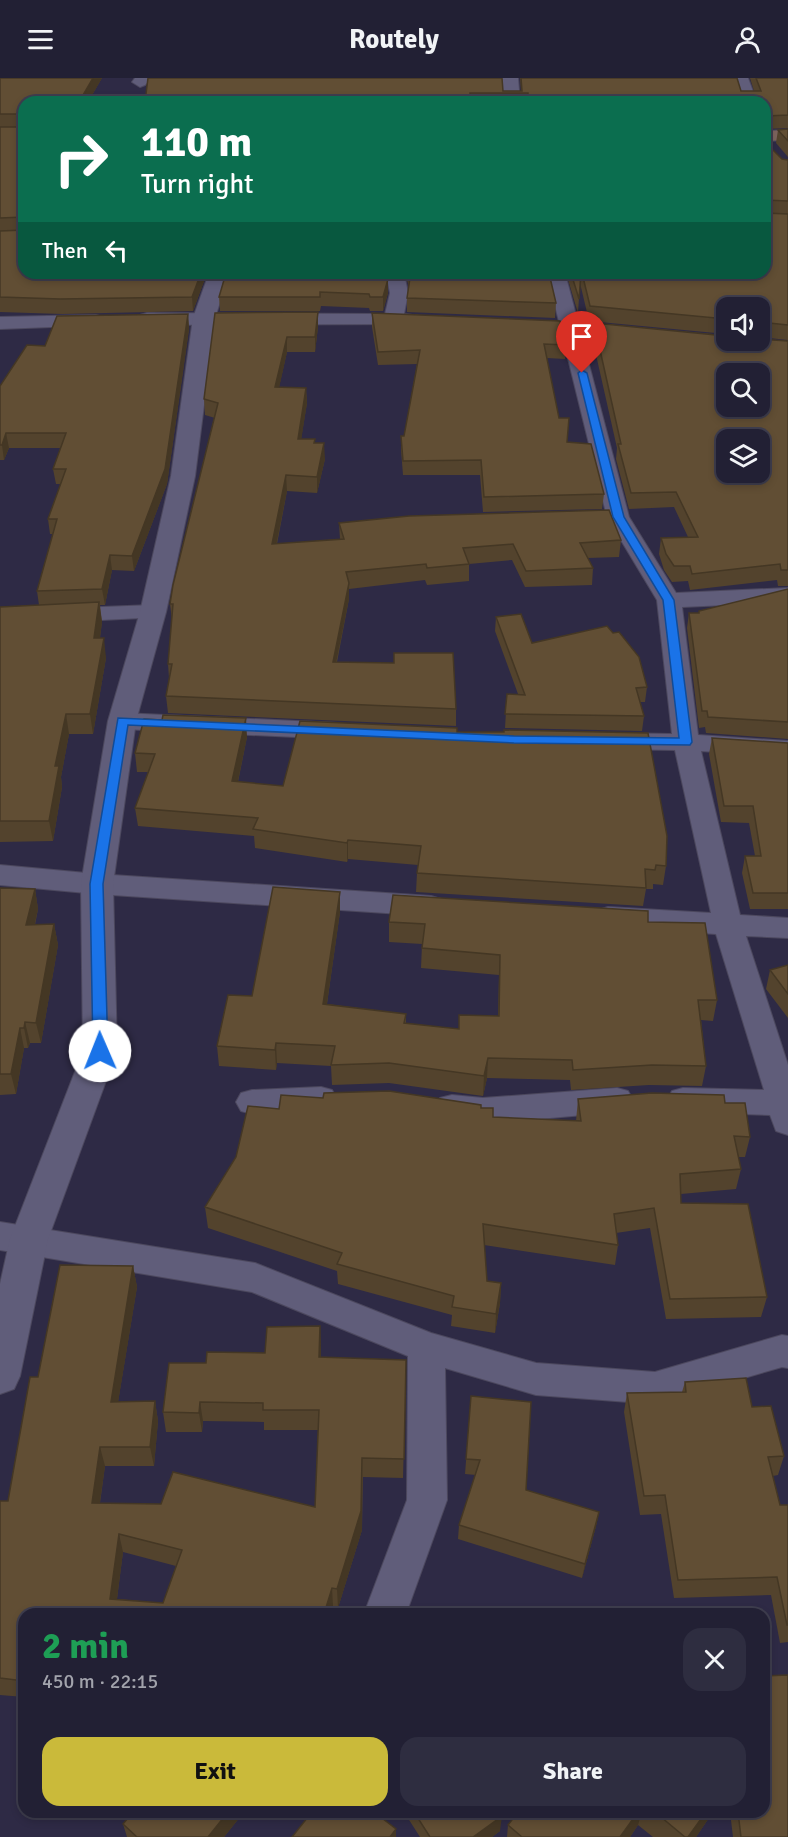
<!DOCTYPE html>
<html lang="en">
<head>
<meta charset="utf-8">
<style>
	body { margin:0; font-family:Signika,sans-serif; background:#2e2d40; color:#f1f3f6; height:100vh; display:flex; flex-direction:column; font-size:22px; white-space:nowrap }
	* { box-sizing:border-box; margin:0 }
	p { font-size:20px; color:#a2a3ac }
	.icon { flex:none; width:33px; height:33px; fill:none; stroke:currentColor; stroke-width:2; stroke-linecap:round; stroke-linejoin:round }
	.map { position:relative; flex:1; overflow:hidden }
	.details { position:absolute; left:18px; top:1530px; width:752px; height:210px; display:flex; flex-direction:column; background:#222034; border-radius:18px; box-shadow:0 3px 9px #0003,0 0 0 2px #3f3e4f }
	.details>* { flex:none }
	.guide { position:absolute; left:18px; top:18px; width:753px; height:183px; border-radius:18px; box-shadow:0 3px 9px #0003,0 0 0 2px #3f3e4f; background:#0b6e4f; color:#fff; overflow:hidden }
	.fabs { position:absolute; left:716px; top:219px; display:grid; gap:12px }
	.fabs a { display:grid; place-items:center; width:54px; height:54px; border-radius:12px; background:#222034; box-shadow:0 3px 9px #0003,0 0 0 2px #3f3e4f; font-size:30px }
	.pin { position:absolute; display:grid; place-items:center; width:51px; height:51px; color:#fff; margin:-62px -26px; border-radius:50% 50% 50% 0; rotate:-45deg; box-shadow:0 0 6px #0007 }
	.pin .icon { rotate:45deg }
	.me { position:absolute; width:66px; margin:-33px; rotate:359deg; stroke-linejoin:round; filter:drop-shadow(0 0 4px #0008) }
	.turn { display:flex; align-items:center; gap:21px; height:126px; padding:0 24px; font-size:27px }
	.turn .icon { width:78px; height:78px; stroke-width:2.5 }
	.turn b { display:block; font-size:42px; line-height:51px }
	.then { display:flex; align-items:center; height:57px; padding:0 24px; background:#0003; gap:12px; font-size:22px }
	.round { display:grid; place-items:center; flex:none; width:63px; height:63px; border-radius:18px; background:#2e2d40 }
	.headline { display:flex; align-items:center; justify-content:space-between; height:102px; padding:0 24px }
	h1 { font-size:36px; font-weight:700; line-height:45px; color:#1e9e55 }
	.button { display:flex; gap:12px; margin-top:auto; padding:12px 24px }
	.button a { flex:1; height:69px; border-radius:18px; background:#caba3a; color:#111; font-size:24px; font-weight:700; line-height:69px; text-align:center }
	.button a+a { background:#2e2d40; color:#f1f3f6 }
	header { display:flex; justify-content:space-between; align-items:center; height:78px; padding:0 24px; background:#222034; font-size:27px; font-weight:700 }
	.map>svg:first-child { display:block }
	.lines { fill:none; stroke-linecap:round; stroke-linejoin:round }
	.minor-casing { stroke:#4c485e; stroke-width:2 }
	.tertiary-casing { stroke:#4c485e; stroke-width:2 }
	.secondary-casing { stroke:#4c485e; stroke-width:2 }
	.minor { fill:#605d7a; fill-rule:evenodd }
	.tertiary { fill:#605d7a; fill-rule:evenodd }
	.secondary { fill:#7d645e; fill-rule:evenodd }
	.wall { fill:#53432d; fill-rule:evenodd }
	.shaded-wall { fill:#443724 }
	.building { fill:#614e34; stroke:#443724; stroke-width:1.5; fill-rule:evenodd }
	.route { fill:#1a73e8; stroke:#114b97; stroke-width:1.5 }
</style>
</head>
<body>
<header><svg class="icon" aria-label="menu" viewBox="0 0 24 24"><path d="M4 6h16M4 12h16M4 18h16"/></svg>Routely<svg class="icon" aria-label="person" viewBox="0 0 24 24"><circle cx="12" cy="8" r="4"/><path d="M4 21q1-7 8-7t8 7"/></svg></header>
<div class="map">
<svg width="788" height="1759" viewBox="0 0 788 1759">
	<rect width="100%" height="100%" fill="#2e2a45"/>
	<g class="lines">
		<g class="minor-casing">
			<path id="minor" d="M135,0h17l-7,7 -5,2 -8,-5z
				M502,0h16l2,24h-16z
				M732,0h16l9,24h-16z
				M386,195h18l4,20 -4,21 17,2 3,4 -3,4 -274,1 -7,-2 -3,-4 3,-4 7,-2 238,1 5,-21z
				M547,195h18l64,244 47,76 112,-5v14l-106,5 16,128 90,6v16l-87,-6 39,164 48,3v20l-42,-2 42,129v70l-12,-4 -6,-16 -87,-3 -11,-3 -5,-9 5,-9 11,-3 81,2 -48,-156 -108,-7 -10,-3 -5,-7 5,-7 10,-3 103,6 -36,-163 -67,-1 -9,-2 -4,-6 4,-6 9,-2 64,1 -15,-134 -50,-83z
				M96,237l7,2 3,4 -3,4 -103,4v-12z
				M153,527l9,2 3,5 -3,5 -162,8v-14z
				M122,635l216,10 9,2 4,6 -4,6 -9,2 -216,-10 -9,-2 -4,-6 4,-6z
				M0,787l97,9 334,22 10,3 5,7 -5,7 -10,3 -334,-22 -97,-9z
				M321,1009l11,3 5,9 -5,9c-22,7 -69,10 -91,3l-5,-9 5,-9 11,-3z
				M617,1010l11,3 5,9 -5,9 -11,3 -134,12 -43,-8 -4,-9 4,-9 12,-3 31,3z
				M0,1144l255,41 176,70 105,30 119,9 127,-37 6,1v32l-6,-1 -127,37 -119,-9 -91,-27 2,132 -41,114h-42l43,-114 1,-144 -156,-64 -252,-42z"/>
		</g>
		<g class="tertiary-casing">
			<path id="tertiary" d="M209,195h20l-14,45 -20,158 -29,136 -30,109 -23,163 4,167 -69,188 -28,137 -6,13 -14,5v-110l10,-45 73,-188 -2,-167 27,-163 32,-109 31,-136 22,-158z"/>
		</g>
		<g class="secondary-casing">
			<path id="secondary" d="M788,52v10l-23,1v-10z"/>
		</g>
		<use href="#minor" class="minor"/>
		<use href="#tertiary" class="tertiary"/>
		<use href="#secondary" class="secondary"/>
	</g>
	<path class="wall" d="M0,0h102l-14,24h-64v171h183l-14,38 -131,3 -62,-2z
		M520,0h217l4,13h13l-4,-13h38v50l-23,1v-27h-620l376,-11z
		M788,51v28l-12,-14 2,-13z
		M765,64l17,17 6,1v180l-29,-3v-29h-33v26l-137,-13 -9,-38 -2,30 -12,-40h199z
		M226,195l162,20 -5,18h-13l-1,-3 -48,-2 -1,5h-100l-1,-14z
		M405,195h144l7,30 -1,15 -148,-6v-14l2,-11z
		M318,234v15l-3,25h-28l-8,35 27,1 1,15 -6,36 14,4 10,16 -8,34 -30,-2 -10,53 63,-5 -1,-16 282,17 -2,17 -31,1 5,10 -1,17 -67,2 -13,-27 -43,4v17l-42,4 -2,-5 -76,9v10l-12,63 119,47v17l-288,-13 -2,-17 3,-18 -1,-14 4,-44 -2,-16 45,-186 -10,-3 -1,-16z
		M372,235l194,32 -1,14 -18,-1 12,60 8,24 37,52 -2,15 -119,3 -3,-37h-77l-2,-25v-14h3l13,-72 -39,1 -6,-38z
		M188,236l1,15 -22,155 -33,87 -22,-1 -7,35h-5l2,17 -2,16 6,20 -13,76h-24l-8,43 1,10 -9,54 -53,1v-235l39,-2 -2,-14 16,-57h-3l-2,-15 13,-35h-5l-3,-15 8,-21h-52l-5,12h-4v-74l45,-40z
		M594,245l194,18v245h-10l-1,-6 -87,10 -2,-9 -16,1 -8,-12 -5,-16 2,-16 27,-1 -14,-30 -45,2 -13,-50 1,-11 -25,-111z
		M788,511v150l-82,-6 -1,-6 -6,1 -12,-100 2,-15h9z
		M496,539l36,26 115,44 -2,15h-5l4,14 -2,15 -137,-3 2,-34h11l-23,-63z
		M457,654l209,134 -3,19 -10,-1v5h-7l-3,17 -227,-14 1,-19 1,-8 -70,-6 -1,3 -92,-14 -1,-12 -116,-10 -3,-18 13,-36h-11l-2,-19 112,-16 -9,45 45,4z
		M712,660l76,5v166h-38l-8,-36 3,-17h10l-6,-33 -28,-1 -12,-68z
		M0,810l35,1 3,20 -3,16 19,-1 4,21 -17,98h-11l-2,5h-4l-8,46 -16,1z
		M340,834l-13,92 79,10v9l53,6 39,-13 1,-41 -78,-7 1,-24 -33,-2v-20h259l69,78 -4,21 -12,-1 5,46 -4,20 -53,-1 -78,5 -1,-10 -83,-2 -4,18 -94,-13 -57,2 -1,-19 -54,-3 -1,7 -57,-4 -2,-20 35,-50z
		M788,887v53l-22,-29 4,-19z
		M323,1020l158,10 12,9 83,4 2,-22 147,4 25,34 -5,20h-7l3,12 -5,20 -55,5v9l86,94 -6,20 -95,2 -16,-91 -34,5 2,12 -3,20 -131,-20 3,36 14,2 -1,20 -5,30 -44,-7 1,-11 -114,-31 -1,-13 -129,-43 -3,-21 74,-98z
		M133,1188l4,21 -19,115 37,-1 3,20 -4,45h-49l-5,37 215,4 3,-77h-54v-8l-61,-1 -1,11h-36l-3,-20 43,-49 59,-10 55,-27 1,31 85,3 -3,118 -40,-1 -1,53 -24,78 -5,-2 -2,8h-307v83l-24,-2v-194h8l30,-124zM123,1474l53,14 -13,37 -46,-4z
		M685,1304l67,25 32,49 -6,19 -5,1 7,29h8v137l-8,1 -9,-48 -97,3 -13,-84 -21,1 -16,-103 3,-19 55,-1z
		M471,1318l55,94 73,22 -3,14 -14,52 -124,-39 1,-14 17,-50 -11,-1z
		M133,1734h111l-20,25h-97l-4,-13z
		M404,1734h95l1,19 -8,6h-72z
		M518,1734h195l-17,25h-43l-15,-12 -8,12h-123l1,-12z
		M730,1734h34l24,25h-55z"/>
	<path class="shaded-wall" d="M93,0h9l-14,24h-9z
		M201,195h6l-14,38 -1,-14z
		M388,201v14l-5,18v-14z
		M318,234v15l-3,25v-15z
		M188,236l1,15 -22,155 -33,87 -2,-15z
		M287,259v15l-11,50 -1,-15z
		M306,310l1,15 -8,51 -1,-15z
		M6,355l3,15 -5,12 -2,-15z
		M324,365l1,16 -8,34v-16z
		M286,397l1,16 -14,70 -1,-17z
		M110,477l2,15 -7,35 -3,-16z
		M349,505v16l-16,79v-16z
		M99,524l3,20 -5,36 -3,-20z
		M104,560l2,20 -13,76 -3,-20z
		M66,636l3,20 -8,43 1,10 -9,54 -4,-20 6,-55z
		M246,640l1,19 -13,63 -2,-19z
		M348,762v19l-1,3v-19z
		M35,811l3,20 -8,36 -4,-20z
		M340,814v20l-16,112 -1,-20z
		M54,846l4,21 -17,98 -5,-20z
		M25,944l5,21 -2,5 -4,-20z
		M20,950l4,20 -8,46 -5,-20z
		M276,965l1,20 -1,7 -1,-20z
		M488,980l-1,20 -4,18 1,-20z
		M133,1188l4,21 -22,134 -4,-19z
		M501,1205l-1,20 -5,30 1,-19z
		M320,1248l1,20v31l-2,-20z
		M155,1323l3,20 -4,45 -4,-19z
		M200,1324l3,19 -1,11 -3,-19z
		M100,1369l5,19 -8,56 -5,-19z
		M362,1380v72l-24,78 -1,-19z
		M599,1434l-3,14 -14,52 3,-14z
		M119,1456l4,18 -8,62 -5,-15z
		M332,1510l1,18 -2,8h-7z
		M228,1734h16l-20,25h-16z
		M638,1734h4l-4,13 -8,12h-10z
		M706,1734h7l-17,25h-8z
		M502,1738l-2,15 -8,6h-19z
		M396,1751v8h-6z"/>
	<path class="building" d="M0,0h93l-14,24h-55v171h177l-9,24 -132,2 -60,-2v-66l24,-1v-13l-24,1v-91h24v-13h-24z
		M148,0h354l1,13h19l-1,-13h216l4,13h20l-5,-13h32v37l-21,1 -2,2v-16h-237v-9h-58v9h-325z
		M788,51v12l-10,-11z
		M765,64l17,17 6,1v41l-23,-1v13l23,1v111l-29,-3v-14h-33v11l-136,-13 -8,-33h183z
		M226,195h161l1,6 -5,18h-13l-1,-3 -49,-2v5h-101z
		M409,195h140l7,30 -149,-5 3,-20z
		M571,195h10l-2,26z
		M318,234l-3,25h-28l-12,50 31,1 -8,51h17l-1,4h10l-7,34 -31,-2 -14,69 72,-5 -5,-16 70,-7 200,-6 12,30 -41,3 13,25 -67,3 -13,-27 -50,4 6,16 -42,4 -1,-4 -80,8 3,11 -16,79 61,1v-10h59l3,56 -290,-13 6,-32h-4l5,-60h-3l3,-19 45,-182 -14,-4 11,-86z
		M372,235l188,8 6,24 -22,-1 15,74h10l-2,24 24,2 13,50 -120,3 -3,-37 -78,1 -2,-25h3l16,-86 -42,2z
		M188,236l-23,155 -33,87 -22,-1 -8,34 -65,2 20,-72h-9l18,-50h-13l13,-36h-60l-4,12h-2v-59l27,-41 18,1 12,-30z
		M594,245l132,13v4h33v-1l29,2v229h-7l-1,-6 -88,10 -2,-8h-16l-8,-12 -5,-16 37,-1 -22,-45 -45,1 -13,-49h3zM726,296h33v32h-33zM726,362h33v32h-33z
		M788,511v133l-80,-5 -1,-6h-5l-13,-98h10v-2z
		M99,524l-5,36h10l-14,76h-24l-11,52h4l-10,55h-49v-214z
		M521,536l11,29 75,-17 6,7 6,-1 20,25 8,30 -11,1 8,28 -139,-2 2,-20 18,1 -29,-78z
		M163,637l83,3 -14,63 51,5 17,-65 157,7v4h47v-2l144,3 19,103 -1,30 -10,-1 -1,5 -10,-1 1,19 -229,-15 4,-27 -73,-6 -1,3 -94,-14 5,-11 -123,-10 20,-54 -20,-1 9,-34 18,1z
		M712,660l76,5v150h-35l-8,-37h16l-8,-50h-29z
		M273,809l67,5 -17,112 83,10 -2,9 55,6v-14l40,1 1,-61 -78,-7 3,-24 -36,-2 4,-27 255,16v11l57,1 12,77h-19l8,66 -54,-1 -79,5 -1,-10 -84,-2 -4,18 -95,-13 -58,2 4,-19 -59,-3 -1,7 -58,-4 11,-51 24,1z
		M0,810l35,1 -9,36 28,-1 -18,99 -11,-1 -1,6h-4l-9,46h-11z
		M788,887v29l-18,-24z
		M389,1013l92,14v3h12v9l88,4 -3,-22 74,-6 72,2 1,8h20l5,34 -16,-1 7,33 -61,5 1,29 67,1 19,93 -97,2 -16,-91 -40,6 4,31 -135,-21 4,57 14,2 -5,31 -44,-7 2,-11 -117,-32 5,-11 -137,-46 31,-50 12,-51 31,3 2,-14 42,3 1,-5z
		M60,1187l73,1 -22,136 44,-1 -5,46h-50l-8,56 69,1 12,-32 142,35 4,-97h-56v-7l-63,-1 -1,11 -36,-1 6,-49h37l1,-11 58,1 2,-26 53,-1 -1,31 87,3 -2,99 -42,-1 -1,53 -24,78 -5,-1 -8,26h-300v67l-24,-3v-177h8l22,-124h8zM119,1456l63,16 -19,53 -53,-4z
		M746,1300l6,29 19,-1 13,50 -16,1 12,48h8v120h-1l-10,-48 -99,3 -13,-85 -21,1 -17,-103 59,-1 -1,-10z
		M471,1318l60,6 -5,88 73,22 -14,52 -126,-39 21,-65 -14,-1z
		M788,1597v162h-47l-3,-25h26v-136z
		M133,1734h95l-20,25h-71l-14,-13z
		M312,1734h62l22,17 -6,8h-98z
		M414,1734h85l3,4 -29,21h-43z
		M518,1734h120l-18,25h-98l-14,-12z
		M655,1734h51l-18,25h-3z"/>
	<path class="route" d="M582,292l5,3 37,144 50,83 18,142 -2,3 -176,-2 -386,-18 -25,159 5,167 -8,5 -5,-1 -2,-4 -3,-167 28,-166 396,18 165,2 -16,-138 -50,-83 -35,-144z"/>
</svg>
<div class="fabs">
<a><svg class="icon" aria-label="sound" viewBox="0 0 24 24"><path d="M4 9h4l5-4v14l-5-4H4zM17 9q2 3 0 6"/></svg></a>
<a><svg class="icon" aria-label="search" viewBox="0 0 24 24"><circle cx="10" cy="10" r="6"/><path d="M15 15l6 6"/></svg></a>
<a><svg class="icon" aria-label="layers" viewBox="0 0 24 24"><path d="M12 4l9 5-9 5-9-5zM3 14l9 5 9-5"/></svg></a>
</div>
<div class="pin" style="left:582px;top:295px;background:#d93025"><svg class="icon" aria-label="arrive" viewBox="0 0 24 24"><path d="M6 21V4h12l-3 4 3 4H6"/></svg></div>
<svg class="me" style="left:100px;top:973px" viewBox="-20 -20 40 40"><circle r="19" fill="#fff"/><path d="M0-13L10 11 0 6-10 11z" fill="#1a73e8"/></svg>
<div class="guide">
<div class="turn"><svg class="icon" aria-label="right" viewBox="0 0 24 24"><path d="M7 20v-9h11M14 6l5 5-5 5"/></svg><div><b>110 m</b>Turn right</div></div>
<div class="then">Then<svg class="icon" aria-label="left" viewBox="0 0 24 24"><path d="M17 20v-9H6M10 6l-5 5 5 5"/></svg></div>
</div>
<section class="details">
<div class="headline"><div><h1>2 min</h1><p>450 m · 22:15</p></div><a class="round"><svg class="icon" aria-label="close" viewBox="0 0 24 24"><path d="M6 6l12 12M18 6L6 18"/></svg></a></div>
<div class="button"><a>Exit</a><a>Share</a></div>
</section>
</div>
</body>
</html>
